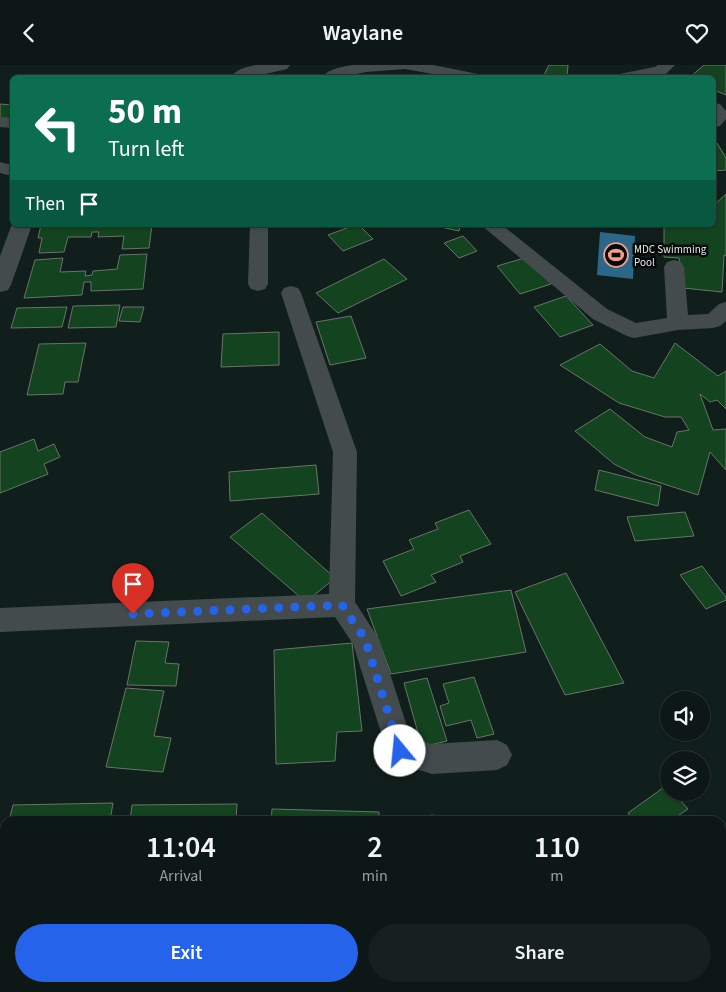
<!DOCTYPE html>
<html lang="en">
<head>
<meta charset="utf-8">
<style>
	body { margin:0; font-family:"Source Sans 3",sans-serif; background:#16201e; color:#f1f3f6; height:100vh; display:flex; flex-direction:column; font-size:19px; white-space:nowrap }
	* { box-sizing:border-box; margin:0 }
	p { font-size:16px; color:#9a9fa0 }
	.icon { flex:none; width:28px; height:28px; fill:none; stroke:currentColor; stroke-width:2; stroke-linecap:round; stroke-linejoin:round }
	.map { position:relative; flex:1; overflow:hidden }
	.drawer { position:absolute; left:0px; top:751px; width:726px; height:176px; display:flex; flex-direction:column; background:#0d1715; border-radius:15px 15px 0 0; box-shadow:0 1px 4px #0004,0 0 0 1px #2d3634 }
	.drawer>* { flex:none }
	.top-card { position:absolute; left:10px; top:10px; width:706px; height:152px; border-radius:8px; box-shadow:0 1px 4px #0004,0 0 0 1px #2d3634; background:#0b6e4f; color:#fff; overflow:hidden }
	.buttons { position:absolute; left:660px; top:626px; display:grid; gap:10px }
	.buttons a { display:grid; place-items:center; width:50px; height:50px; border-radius:50%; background:#0d1715; box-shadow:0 1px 4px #0004,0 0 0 1px #2d3634; font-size:25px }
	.pin { position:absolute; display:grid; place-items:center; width:42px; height:42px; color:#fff; margin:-51px -21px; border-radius:50% 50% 50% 0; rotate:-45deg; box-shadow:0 0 5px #0007 }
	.pin .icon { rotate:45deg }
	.me { position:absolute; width:55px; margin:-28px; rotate:343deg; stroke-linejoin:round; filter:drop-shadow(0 0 4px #0008) }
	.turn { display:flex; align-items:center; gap:18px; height:105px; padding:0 15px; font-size:22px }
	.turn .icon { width:65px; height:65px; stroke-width:2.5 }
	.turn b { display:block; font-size:35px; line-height:42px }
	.then { display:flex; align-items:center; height:48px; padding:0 15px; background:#0003; gap:10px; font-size:19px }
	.eta { display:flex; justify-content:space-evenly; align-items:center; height:85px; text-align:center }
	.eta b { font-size:30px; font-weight:600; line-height:35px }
	.action { display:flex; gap:10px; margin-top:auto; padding:10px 15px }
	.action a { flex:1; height:58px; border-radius:30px; background:#2563eb; color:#fff; font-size:20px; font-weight:600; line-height:58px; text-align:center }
	.action a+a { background:#16201e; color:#f1f3f6 }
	header { display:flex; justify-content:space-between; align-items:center; height:65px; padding:0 15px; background:#0d1715; font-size:22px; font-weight:600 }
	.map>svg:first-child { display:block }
	.water { fill:#2d6787 }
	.building { fill:#14431f; stroke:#687469 }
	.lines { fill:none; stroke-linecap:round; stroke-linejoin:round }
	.minor { fill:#444b4c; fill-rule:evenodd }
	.tertiary { fill:#444b4c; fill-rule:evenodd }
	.route { stroke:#2563eb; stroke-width:9; stroke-dasharray:0 16.2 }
	.labels { text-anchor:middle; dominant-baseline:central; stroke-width:5; stroke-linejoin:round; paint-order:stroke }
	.far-poi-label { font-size:11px; fill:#e3ece9; stroke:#040807; text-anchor:start }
</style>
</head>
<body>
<header><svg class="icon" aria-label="back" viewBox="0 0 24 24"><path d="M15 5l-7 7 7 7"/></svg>Waylane<svg class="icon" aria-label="heart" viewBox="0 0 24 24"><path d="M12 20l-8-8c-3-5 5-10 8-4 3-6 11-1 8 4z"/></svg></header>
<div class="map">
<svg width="726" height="927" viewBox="0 0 726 927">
	<rect width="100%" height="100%" fill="#111f1c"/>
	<path class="water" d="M600,167l35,4 -2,43 -36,-4z"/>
	<path class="building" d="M549,0h19l-1,12h-24z
		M704,0h22v30l-12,-5v-13h-24z
		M0,39l12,1v16l-12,-1z
		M714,73l12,20v12l-12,1z
		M726,129v62l-2,-1 -2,37 -39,-4 -4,-30 -15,-1v-30l2,-2h48v-20z
		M41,160h52v2h8v-2h51l-3,23 -27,1 2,-13 -26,1 1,-5h-7l-1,5h-23l-4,15 -25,1 3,-15h-4z
		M355,160h4l14,14 -30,12 -15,-16z
		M432,160h35v2l-7,-1 -1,5z
		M463,171l14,15 -18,7 -15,-15z
		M147,189l-4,35 -52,2v-9h-7l-2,13 -58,3 11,-38 28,-2 -3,14 26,-1 -1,5 7,-1 1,-4 24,-2 3,-14z
		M528,192l23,27 -31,10 -23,-28z
		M384,194l23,20 -69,34 -22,-20z
		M566,231l27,29 -33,12 -26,-30z
		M120,240l-4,22 -48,1 5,-22z
		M67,242l-5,20 -51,1 6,-20z
		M123,242h21l-4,15 -21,-1z
		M351,251l15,42 -36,7 -14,-43z
		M279,267v33l-58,2 2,-33z
		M86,278l-8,39h-13l-2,12 -36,1 12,-51z
		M675,278l43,33 8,-5v38l-9,-9 -7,2 -10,-8 13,36 13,-1v41l-16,-18 -12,43 -62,-20 -22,-11 -39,-33 35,-22 35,28 27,10 5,-15 12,-2 -8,-13h-16l-46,-14 -59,-38 40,-21 32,27 22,7z
		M34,374l4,12 16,-7 6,13 -16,7 4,10 -48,19v-41z
		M316,400l3,29 -89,7 -1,-29z
		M599,405l62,16 -3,20 -63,-16z
		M469,445l22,34 -31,12 3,6 -32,13 5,7 -35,14 -18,-35 31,-12 -5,-9 29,-11 -3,-6z
		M685,447l9,24 -59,5 -8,-24z
		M262,448l73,65 -29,24 -76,-65z
		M702,501l24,31v3l-20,9 -26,-34z
		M566,508l58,110 -59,12 -50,-103z
		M511,525l15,62 -135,22 -24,-65z
		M136,576l33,1 -4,21 14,1 -3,22 -49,-1z
		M352,578l10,88 -25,1 -2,29 -59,3 -2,-114z
		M474,612l20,57 -17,4 -6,-18 -25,6 -6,-20 9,-3 -6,-19z
		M427,613l20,63 -25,6 -18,-64z
		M126,623l38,3 -10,45 17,2 -8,34 -57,-5z
		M667,720l2,8h5l14,16 -9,6 5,6h-50l-6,-8z
		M113,738l-3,18h-101l4,-16z
		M237,739l-1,17h-106l2,-16z
		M272,744l107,3v9h-108z
		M431,750l53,6h-53z
		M726,834v37l-5,-8v-27z
		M5,882v36h-5v-15z
		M75,922h50v5h-51z
		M141,922h51l-1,5h-51z
		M233,922h75l-1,5h-75z
		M486,922h34v5h-7z
		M540,922h49v5h-49z
		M628,922h45v5h-45z"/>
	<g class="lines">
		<path class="minor" d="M352,0h81l45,9 2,3h-31l-44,-8 -39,3 -24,5h-20c6,-8 20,-10 30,-12z
			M658,0h17l-9,9 -6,2 -43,1 2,-3 36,-7z
			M714,38l6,1 6,7v8l-6,7 -6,1z
			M0,52l12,1v10l-12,-1z
			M0,97l12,3v11l-12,-3z
			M250,160h18v59l-3,5 -7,2 -7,-2 -3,-5z
			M481,160h21l105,84 29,14 31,-5 -3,-51 3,-5 7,-2 7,2 3,5 4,48 20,-1 11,-10 7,-2v19l-6,5 -7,2 -35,2 -44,8 -7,-2 -34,-17z
			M291,221l7,2 3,5 56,159 -2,150 24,37 32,100 21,5 65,-4 10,5 5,10 -5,10 -10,5 -65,4 -42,-13 -37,-117 -18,-27 -335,15v-24l329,-14 4,-142 -52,-159 3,-5z"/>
		<path class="tertiary" d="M256,0h34l-3,4 -34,8h-22c5,-8 16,-10 25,-12z
			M12,159l20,1 -21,60 -3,5 -8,2v-36z"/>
	</g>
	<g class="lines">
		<path class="route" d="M133,549l209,-9 23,34 35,112"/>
	</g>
	<defs>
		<g id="stadium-ring" transform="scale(1.25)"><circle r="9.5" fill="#040807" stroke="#f49d8c" stroke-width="1.5"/><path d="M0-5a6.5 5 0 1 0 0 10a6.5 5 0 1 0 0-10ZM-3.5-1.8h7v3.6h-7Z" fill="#f49d8c"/></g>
	</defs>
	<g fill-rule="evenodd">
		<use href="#stadium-ring" x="616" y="190"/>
	</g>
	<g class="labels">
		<g class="far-poi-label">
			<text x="634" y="184">MDC Swimming<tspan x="634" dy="13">Pool</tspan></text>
		</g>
	</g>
</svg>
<div class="buttons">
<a><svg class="icon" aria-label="sound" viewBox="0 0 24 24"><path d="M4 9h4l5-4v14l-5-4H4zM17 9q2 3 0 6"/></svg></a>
<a><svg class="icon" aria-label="layers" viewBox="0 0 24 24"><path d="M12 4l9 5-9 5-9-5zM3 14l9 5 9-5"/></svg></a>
</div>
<div class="pin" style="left:133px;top:549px;background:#d93025"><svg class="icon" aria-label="arrive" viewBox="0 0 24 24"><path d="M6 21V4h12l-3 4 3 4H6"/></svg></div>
<svg class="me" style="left:400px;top:686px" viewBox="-20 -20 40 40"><circle r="19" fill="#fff"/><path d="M0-13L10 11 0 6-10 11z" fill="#2563eb"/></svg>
<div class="top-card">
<div class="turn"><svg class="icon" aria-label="left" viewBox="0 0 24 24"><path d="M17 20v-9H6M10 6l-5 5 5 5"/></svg><div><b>50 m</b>Turn left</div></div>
<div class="then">Then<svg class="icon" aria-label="arrive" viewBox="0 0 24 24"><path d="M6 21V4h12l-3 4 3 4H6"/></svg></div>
</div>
<section class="drawer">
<div class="eta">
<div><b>11:04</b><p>Arrival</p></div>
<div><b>2</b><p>min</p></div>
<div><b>110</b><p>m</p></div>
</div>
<div class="action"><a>Exit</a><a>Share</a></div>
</section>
</div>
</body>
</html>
